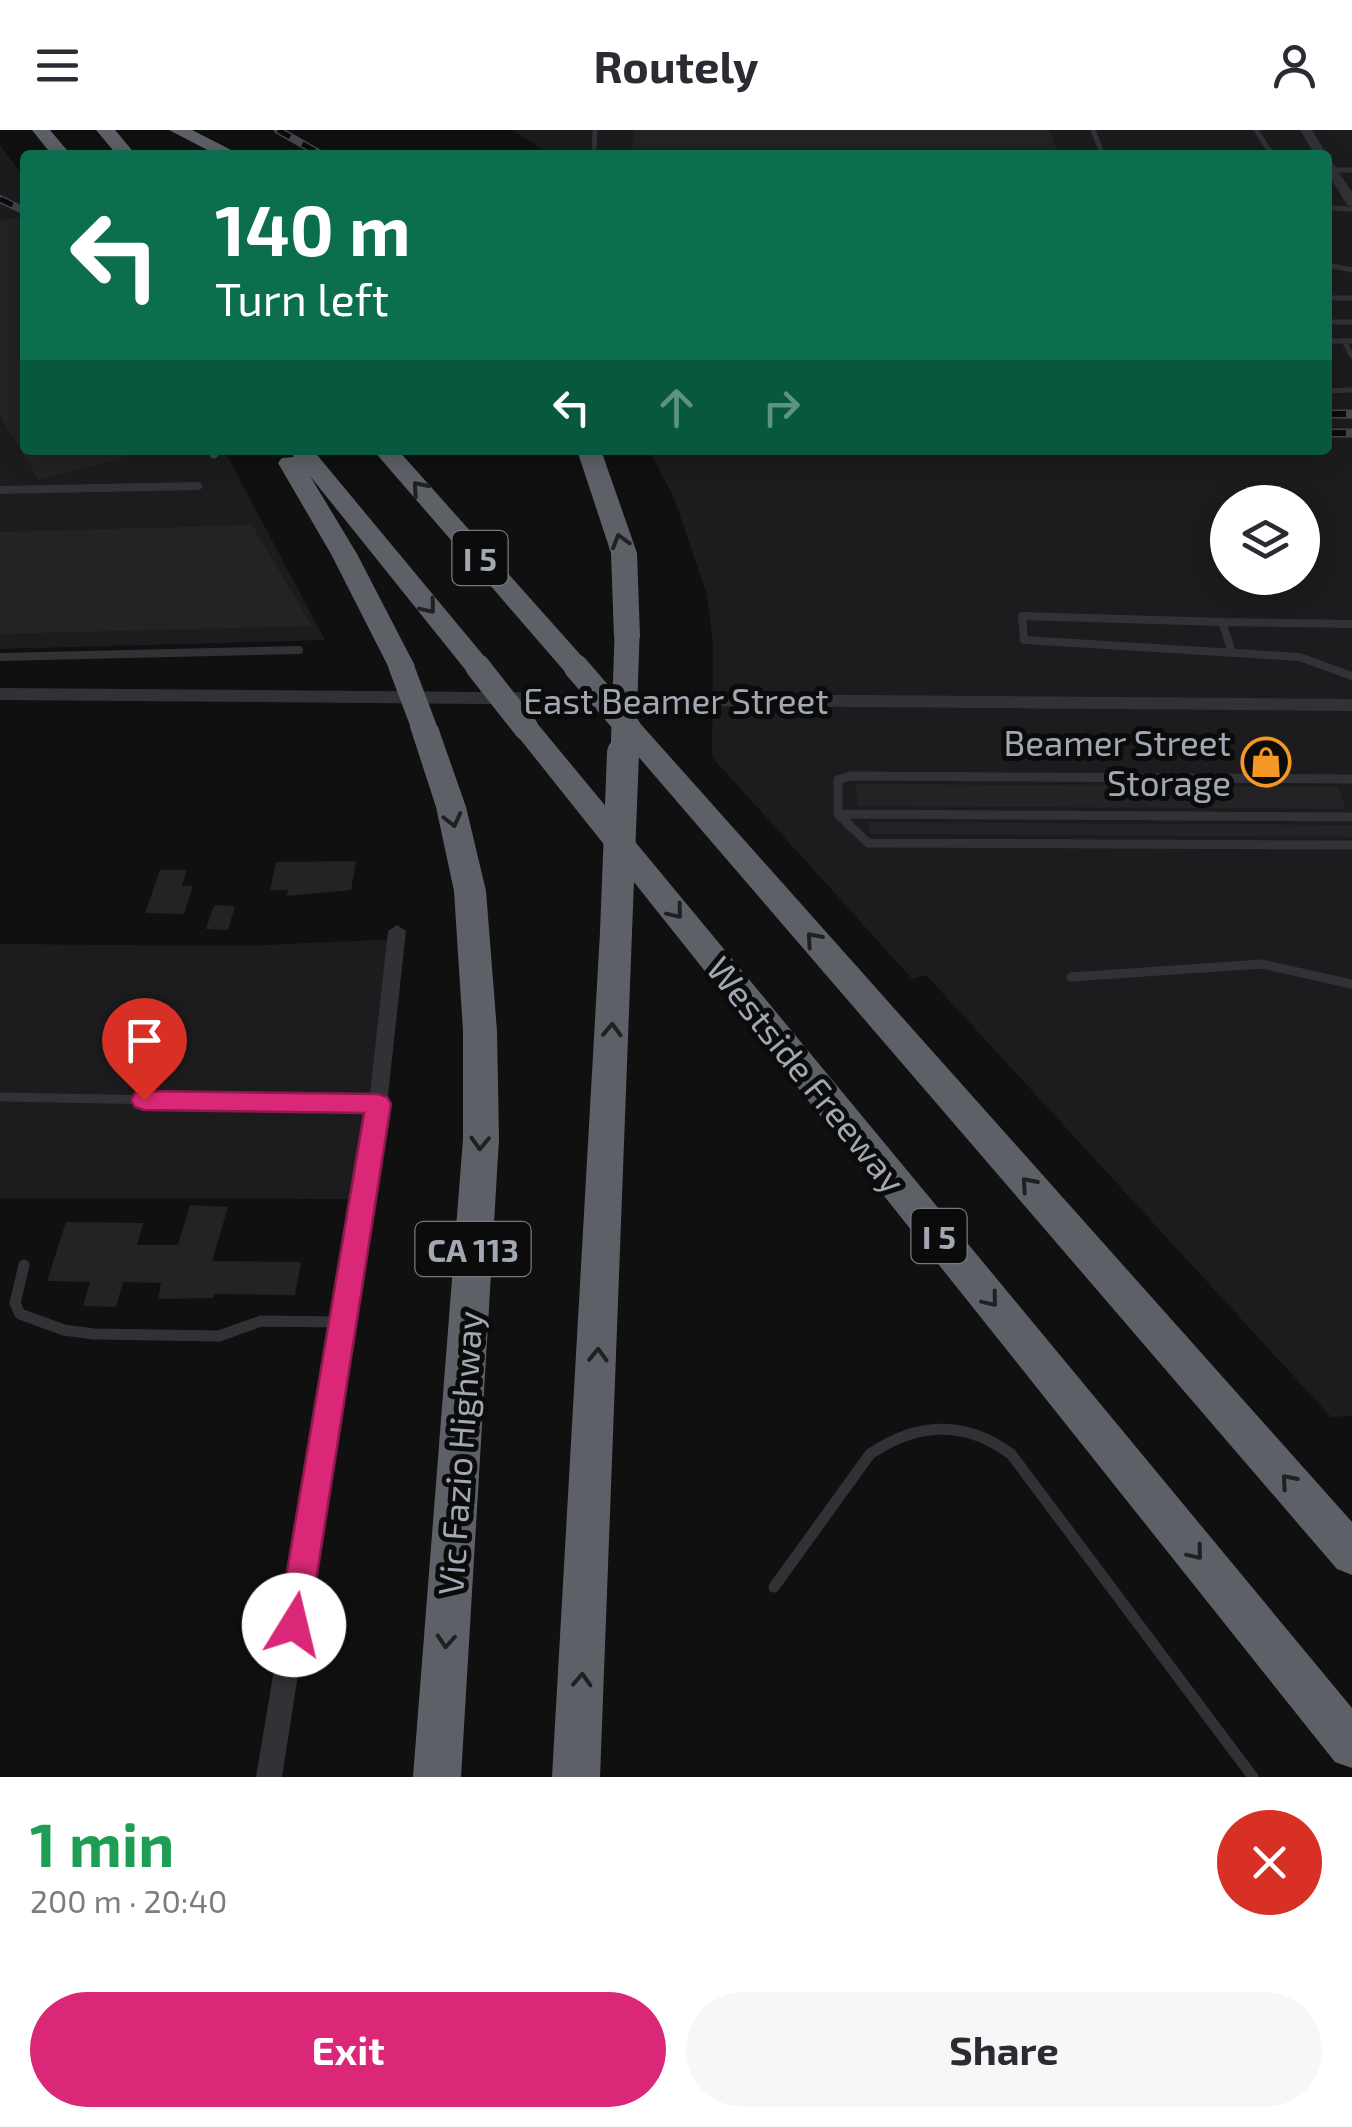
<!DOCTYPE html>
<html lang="en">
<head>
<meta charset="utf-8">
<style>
	body { margin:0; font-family:"Exo 2",sans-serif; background:#f7f7f7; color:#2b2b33; height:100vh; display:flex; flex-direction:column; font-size:38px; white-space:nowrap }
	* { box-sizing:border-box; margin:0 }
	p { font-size:32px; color:#7c7c81 }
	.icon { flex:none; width:55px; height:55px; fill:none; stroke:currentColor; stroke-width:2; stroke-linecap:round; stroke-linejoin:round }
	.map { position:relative; height:1647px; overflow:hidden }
	.side { display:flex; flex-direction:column; background:#fff; flex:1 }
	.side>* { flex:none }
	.guide { position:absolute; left:20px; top:20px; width:1312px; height:305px; border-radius:10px; box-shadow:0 5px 25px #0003; background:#0b6e4f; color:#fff; overflow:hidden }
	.tools { position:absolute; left:1210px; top:355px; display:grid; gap:20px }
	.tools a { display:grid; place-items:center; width:110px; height:110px; border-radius:50%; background:#fff; box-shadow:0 5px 25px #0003; font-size:50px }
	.pin { position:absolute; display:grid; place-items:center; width:85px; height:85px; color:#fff; margin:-102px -42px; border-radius:50% 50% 50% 0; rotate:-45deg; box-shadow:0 0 10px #0007 }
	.pin .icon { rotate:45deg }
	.me { position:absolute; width:110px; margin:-55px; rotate:9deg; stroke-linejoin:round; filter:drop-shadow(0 0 8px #0008) }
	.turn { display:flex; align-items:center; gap:35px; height:210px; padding:0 30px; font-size:45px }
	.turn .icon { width:130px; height:130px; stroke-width:2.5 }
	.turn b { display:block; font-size:70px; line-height:85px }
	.lanes { display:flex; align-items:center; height:95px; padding:0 30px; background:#0003; justify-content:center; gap:50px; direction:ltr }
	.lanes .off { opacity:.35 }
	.round { display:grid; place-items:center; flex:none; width:105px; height:105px; border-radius:52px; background:#f7f7f7 }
	.summary { display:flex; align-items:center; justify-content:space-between; height:170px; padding:0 30px }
	h1 { font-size:60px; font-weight:700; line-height:75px; color:#1e9e55 }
	.cta { display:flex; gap:20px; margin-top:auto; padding:20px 30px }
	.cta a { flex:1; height:115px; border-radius:60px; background:#db2777; color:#fff; font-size:40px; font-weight:700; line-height:115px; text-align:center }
	.cta a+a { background:#f7f7f7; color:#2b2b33 }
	header { display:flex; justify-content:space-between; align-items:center; height:130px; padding:0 30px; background:#fff; font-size:45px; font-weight:700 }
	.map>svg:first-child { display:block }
	.built { fill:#1c1c1e; fill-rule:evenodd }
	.building { fill:#232325 }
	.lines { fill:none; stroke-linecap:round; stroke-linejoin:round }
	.service-far3 { stroke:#313236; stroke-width:5 }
	.service-far2 { stroke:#313236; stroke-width:8 }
	.service-far1 { stroke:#313236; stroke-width:9 }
	.service { stroke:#313236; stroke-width:11 }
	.minor { fill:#313236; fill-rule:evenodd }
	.tertiary { fill:#313236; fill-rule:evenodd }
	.motorway { fill:#5d6167; fill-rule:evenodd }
	.rail-far1-casing { stroke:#44464b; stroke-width:8 }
	.rail-casing { stroke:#44464b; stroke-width:9 }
	.rail-far1 { stroke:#0b0b0c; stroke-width:5; stroke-dasharray:14; stroke-linecap:butt }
	.rail { stroke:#0b0b0c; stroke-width:6; stroke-dasharray:18; stroke-linecap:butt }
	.motorway-bridge-far1 { stroke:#5d6167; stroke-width:25 }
	.motorway-bridge { stroke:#5d6167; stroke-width:32 }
	.oneway { stroke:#202023 }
	.route { fill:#db2777; stroke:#8e194d; stroke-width:2.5 }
	.labels { text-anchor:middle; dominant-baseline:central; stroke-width:10; stroke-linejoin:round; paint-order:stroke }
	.shield { fill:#0b0b0c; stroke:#747980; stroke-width:2.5 }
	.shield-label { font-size:32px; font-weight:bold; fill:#a1a8b2 }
	.street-label { font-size:35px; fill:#a1a8b2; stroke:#0b0b0c }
	.poi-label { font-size:35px; fill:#a1a8b2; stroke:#0b0b0c; text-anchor:end }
</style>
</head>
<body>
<header><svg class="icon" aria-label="menu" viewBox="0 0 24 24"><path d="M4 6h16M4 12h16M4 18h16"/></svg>Routely<svg class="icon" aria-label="person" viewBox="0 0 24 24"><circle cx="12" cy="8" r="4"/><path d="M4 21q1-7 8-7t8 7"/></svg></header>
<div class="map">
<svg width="1352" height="1647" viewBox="0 0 1352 1647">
	<rect width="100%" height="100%" fill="#101011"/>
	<path class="built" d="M513,0h839v1286l-21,1 -405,-442 -14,4 -200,-222 1,-111 -6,-51 -33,-97 -25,-48h679v-295h-778zM1228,372h74v76h-74z
		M0,15l25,34v271h199l101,190 -325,9z
		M395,809l-42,260 -353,-1v-254l245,2z"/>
	<path class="building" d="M634,0h416l8,25h-426z
		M25,86v234h103v6l-89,24 -39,-64v-195z
		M252,395l60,101 -312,8v-102z
		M856,654l482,3 8,22 -488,-3z
		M867,692l485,3v12l-481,-3z
		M356,731l-5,29 -64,6 1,-6h-18l6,-28z
		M160,740h27l-5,16h11l-9,28 -39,-1z
		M214,775l21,1 -7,24 -22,-1z
		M190,1075l38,2 -16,54 89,1 -6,33 -81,-1 -1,4 -55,1 3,-16 -38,-1 -7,25 -33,-1 7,-24 -43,-1 19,-59 77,1 -6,22h41z"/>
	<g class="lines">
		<path class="service-far3" d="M1093,0l10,25
			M1256,0l16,25
			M594,25l1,-25
			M1331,40h21
			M1328,78l24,1
			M1328,135l24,5
			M1328,168h24
			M1328,192h24
			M1328,211h24
			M1344,211l8,15
			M1328,261l24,-1"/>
		<path class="service-far2" d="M0,360l198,-4
			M1222,492l130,2
			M1232,522l-10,-30 -200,-6 2,24 275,17 53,19
			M0,527l299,-7"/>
		<path class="service-far1" d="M1352,649l-502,-3 -12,4v34l30,29 484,2
			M838,684l514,3
			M1071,847l191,-13 90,20
			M0,967l378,7"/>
		<path class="service" d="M24,1135l-9,38 5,11 44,16 30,4 125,2 42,-15 79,1
			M774,1457l96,-133c47,-32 95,-34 141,0l242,323"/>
		<path class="minor" d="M397,795l9,6 -19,173 -105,673h-26l113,-673 19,-173z"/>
		<path class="tertiary" d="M1300,0h12l15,25h-12z
			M1328,31l4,1 20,30v14l-5,-1 -19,-31z
			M0,558l1352,11v12l-1352,-11z"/>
		<path class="motorway" d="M32,0h18l21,25h-19z
			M96,0h19l21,25h-19z
			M169,0h23l49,25h-24z
			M289,320h24l175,211 4,6 -4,6h-20l-158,-197 47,78 58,112 -14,8 -10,-2 -60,-118 -53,-91 4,-5 12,-1z
			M373,320h25l188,211 4,6 -4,6h-20z
			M577,320h24l36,103 3,84 -4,6 -9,2 -13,-8 -3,-84z
			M424,588l10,3 4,6 28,80 20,84 11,140 2,108 -38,638h-48l50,-638v-108l-9,-140 -18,-84 -26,-80 4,-6z
			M628,588l10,3 714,801v53l-15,-6 -719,-836 -4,-6 4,-6z
			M526,589l10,3 816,986v60l-17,-6 -819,-1028 -4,-6 4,-6z
			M616,790l11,4 5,8 -32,845h-48l48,-845 5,-8z"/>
		<g class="rail-far1-casing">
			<path id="rail-far1" d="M278,0l44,25
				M0,69l25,12"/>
		</g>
		<g class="rail-casing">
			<path id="rail" d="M1328,284h24
				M1328,303h24
				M212,320l2,4"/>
		</g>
		<use href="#rail-far1" class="rail-far1"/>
		<use href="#rail" class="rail"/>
		<path class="motorway-bridge-far1" d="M401,536l23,61
			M478,537l48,61
			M576,537l52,60
			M623,625l4,-118"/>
		<path class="motorway-bridge" d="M616,802l7,-179"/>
	</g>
	<defs><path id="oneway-chevron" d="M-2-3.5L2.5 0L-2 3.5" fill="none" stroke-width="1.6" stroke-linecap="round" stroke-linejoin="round" transform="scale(2.5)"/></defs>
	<g class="oneway">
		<use href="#oneway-chevron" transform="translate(419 358) rotate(-131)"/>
		<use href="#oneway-chevron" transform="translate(620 411) rotate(-106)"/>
		<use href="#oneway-chevron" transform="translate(429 477) rotate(51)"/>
		<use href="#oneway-chevron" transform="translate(453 690) rotate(76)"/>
		<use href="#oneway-chevron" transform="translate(676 782) rotate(51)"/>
		<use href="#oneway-chevron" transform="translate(813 809) rotate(-131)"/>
		<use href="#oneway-chevron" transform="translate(612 900) rotate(-88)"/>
		<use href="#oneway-chevron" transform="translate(480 1013) rotate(92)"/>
		<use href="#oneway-chevron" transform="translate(1028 1054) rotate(-131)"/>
		<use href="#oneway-chevron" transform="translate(991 1170) rotate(51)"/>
		<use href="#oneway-chevron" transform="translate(598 1225) rotate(-88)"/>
		<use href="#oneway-chevron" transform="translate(1288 1351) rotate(-131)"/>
		<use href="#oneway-chevron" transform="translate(1196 1423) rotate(51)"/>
		<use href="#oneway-chevron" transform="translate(446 1511) rotate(94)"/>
		<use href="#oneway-chevron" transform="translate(582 1550) rotate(-87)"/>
	</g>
	<path class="route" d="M144,961l234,3 9,3 4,7 -82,521 -4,11 -11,5 -11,-5 -5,-11 86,-512 -220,-3 -9,-3 -4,-7 4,-7z"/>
	<defs>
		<g id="shop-ring" transform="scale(2.5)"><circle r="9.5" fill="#0b0b0c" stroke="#f49725" stroke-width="1.5"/><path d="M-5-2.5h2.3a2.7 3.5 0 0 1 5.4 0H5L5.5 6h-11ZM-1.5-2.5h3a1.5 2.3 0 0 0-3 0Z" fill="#f49725"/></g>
	</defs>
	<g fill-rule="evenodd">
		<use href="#shop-ring" x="1266" y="632"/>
	</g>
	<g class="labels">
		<g class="shield">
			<rect x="452.5" y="401" width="55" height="54" rx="8"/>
			<rect x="911.5" y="1079" width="55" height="54" rx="8"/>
			<rect x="415.5" y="1092" width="115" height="54" rx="8"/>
		</g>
		<g class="shield-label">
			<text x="480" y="428">I 5</text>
			<text x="939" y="1106">I 5</text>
			<text x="473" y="1119">CA 113</text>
		</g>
		<g class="street-label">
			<text x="676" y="570">East Beamer Street</text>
			<text transform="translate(807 944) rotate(51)">Westside Freeway</text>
			<text transform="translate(459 1323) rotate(-86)">Vic Fazio Highway</text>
		</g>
		<g class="poi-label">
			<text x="1231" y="612">Beamer Street<tspan x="1231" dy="40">Storage</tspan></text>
		</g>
	</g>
</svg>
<div class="tools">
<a><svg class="icon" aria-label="layers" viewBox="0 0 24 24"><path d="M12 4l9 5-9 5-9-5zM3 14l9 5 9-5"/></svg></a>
</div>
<div class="pin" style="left:144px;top:970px;background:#d93025"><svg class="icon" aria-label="arrive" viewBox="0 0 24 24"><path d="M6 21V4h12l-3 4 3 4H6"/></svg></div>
<svg class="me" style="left:294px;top:1495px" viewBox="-20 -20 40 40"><circle r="19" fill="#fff"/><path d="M0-13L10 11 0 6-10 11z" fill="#db2777"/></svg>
<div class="guide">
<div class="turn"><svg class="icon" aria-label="left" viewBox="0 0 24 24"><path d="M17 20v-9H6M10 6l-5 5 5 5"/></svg><div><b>140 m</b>Turn left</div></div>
<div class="lanes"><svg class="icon" aria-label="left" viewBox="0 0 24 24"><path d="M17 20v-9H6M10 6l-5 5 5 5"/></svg><svg class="icon off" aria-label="ahead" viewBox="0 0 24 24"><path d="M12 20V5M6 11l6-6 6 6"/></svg><svg class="icon off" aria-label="right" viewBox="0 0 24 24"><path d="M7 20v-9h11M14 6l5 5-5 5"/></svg></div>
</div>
</div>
<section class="side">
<div class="summary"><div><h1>1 min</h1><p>200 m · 20:40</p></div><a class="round" style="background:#d93025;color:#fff"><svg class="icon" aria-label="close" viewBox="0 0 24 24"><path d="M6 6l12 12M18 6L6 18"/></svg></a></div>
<div class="cta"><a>Exit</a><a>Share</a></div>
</section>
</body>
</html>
